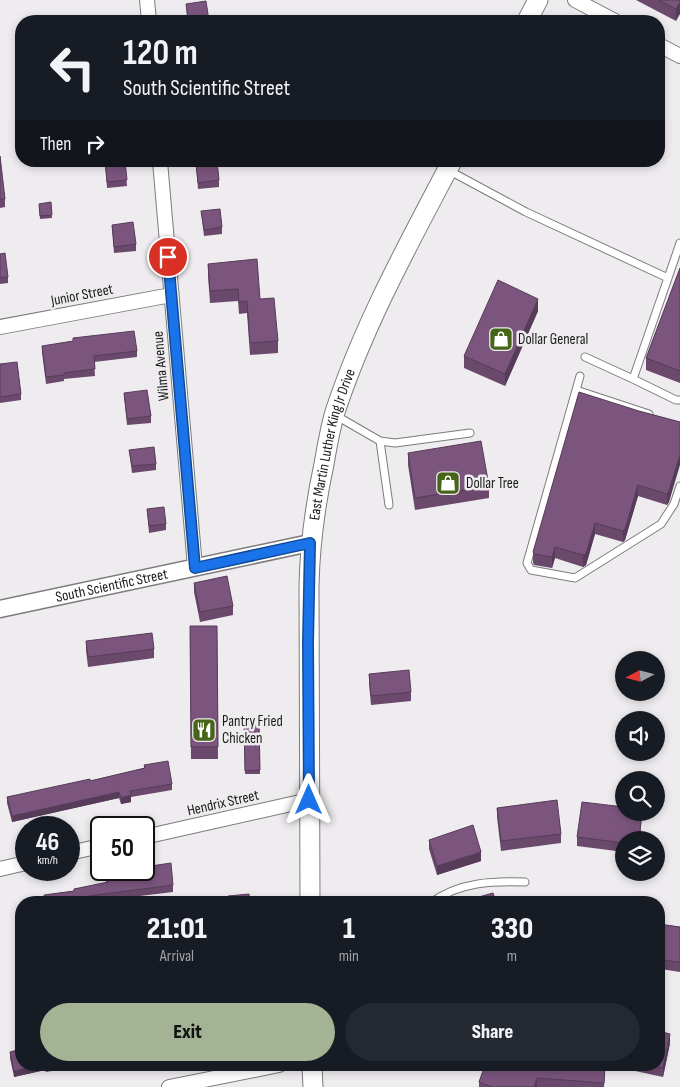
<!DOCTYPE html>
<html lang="en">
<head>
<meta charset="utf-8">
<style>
	body { margin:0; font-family:"Sofia Sans Condensed",sans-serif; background:#242831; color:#f1f3f6; height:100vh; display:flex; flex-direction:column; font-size:19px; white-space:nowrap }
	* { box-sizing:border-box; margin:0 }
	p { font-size:16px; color:#9ea1a6 }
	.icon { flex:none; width:28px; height:28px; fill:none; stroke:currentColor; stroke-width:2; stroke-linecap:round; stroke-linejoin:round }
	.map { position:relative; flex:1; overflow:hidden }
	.drawer { position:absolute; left:15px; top:896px; width:650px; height:175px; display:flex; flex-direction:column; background:#171b24; border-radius:20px; box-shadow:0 2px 8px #0003 }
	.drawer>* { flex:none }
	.banner { position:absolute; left:15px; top:15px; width:650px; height:152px; border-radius:20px; box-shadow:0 2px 8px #0003; background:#171b24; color:#f1f3f6; overflow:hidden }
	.needle { width:32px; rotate:263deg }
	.fabs { position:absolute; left:615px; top:651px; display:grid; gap:10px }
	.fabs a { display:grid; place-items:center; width:50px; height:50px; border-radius:50%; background:#171b24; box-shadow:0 2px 8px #0003; font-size:25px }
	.speed { position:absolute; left:15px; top:816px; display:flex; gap:10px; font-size:25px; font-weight:700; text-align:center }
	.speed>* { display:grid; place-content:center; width:65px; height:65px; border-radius:50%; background:#171b24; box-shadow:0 2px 8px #0003; line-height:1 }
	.speed small { font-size:12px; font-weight:400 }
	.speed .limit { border:2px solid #111; border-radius:8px; background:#fff; color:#111 }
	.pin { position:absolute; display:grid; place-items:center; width:42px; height:42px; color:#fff; margin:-21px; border:2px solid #fff; border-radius:50%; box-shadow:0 1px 5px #0007 }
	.me { position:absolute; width:55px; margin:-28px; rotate:0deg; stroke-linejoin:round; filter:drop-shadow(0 0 4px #0008) }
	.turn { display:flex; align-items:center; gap:18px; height:105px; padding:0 25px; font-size:22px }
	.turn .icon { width:65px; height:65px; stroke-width:2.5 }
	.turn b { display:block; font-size:35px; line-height:42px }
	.then { display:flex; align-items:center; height:48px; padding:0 25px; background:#0003; gap:10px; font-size:19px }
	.eta { display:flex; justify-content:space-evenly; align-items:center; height:85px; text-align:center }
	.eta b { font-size:30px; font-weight:800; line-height:35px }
	.button { display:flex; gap:10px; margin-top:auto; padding:10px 25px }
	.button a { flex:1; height:58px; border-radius:30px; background:#a4b393; color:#111; font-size:20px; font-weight:800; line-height:58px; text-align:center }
	.button a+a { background:#242831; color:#f1f3f6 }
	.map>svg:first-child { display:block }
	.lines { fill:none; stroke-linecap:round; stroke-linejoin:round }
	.service-casing { stroke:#7d7b7d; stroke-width:9 }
	.minor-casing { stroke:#7d7b7d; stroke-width:16 }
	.tertiary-casing { stroke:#7d7b7d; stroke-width:19 }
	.secondary-casing { stroke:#7d7b7d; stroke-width:21 }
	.service { stroke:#fff; stroke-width:7 }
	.minor { stroke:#fff; stroke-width:14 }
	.tertiary { stroke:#fff; stroke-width:16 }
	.secondary { stroke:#fff; stroke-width:19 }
	.wall { fill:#6a496c }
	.shaded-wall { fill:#563c58 }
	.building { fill:#7b557e; stroke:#563c58 }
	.route-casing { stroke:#114b97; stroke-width:12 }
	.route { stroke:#1a73e8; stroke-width:9 }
	.labels { text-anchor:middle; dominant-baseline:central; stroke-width:5; stroke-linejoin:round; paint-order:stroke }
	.street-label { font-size:15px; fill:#1a1a1a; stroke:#efecef }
	.poi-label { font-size:15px; fill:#1a1a1a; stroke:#efecef; text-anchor:start }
</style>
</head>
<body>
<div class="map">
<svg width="680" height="1087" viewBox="0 0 680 1087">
	<rect width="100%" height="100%" fill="#efecef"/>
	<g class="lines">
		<g class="service-casing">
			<path id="service" d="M448,170l78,42 142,66 12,-35
				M668,278l-35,101 43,21h4
				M585,357l48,22
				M580,376l-53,187 4,7 44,8 86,-54 13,-20 6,-18
				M576,390l73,24
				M335,415l45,26 9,64
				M380,441l15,2 75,-10
				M432,902c28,-20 60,-21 93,-20"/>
		</g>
		<g class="minor-casing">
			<path id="minor" d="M147,0l2,21
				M575,0l40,21
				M659,45l21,11
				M160,161l35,406
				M0,327l171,-32
				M144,837l165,-37
				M69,853l32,-7
				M0,869l26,-6
				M169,1087l110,-22"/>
		</g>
		<g class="tertiary-casing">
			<g id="tertiary">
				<path id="s1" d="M0,609l310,-66"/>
			</g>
		</g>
		<g class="secondary-casing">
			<g id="secondary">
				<path d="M527,21l11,-21"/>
				<path id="s2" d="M310,902l-1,-317c1,-43 6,-79 15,-121 3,-17 6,-35 11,-52 29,-88 74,-169 117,-251"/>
				<path d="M312,1065l1,22"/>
			</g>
		</g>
		<use href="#service" class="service"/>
		<use href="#minor" class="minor"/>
		<use href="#tertiary" class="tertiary"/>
		<use href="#secondary" class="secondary"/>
	</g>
	<path class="wall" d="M636,0h44l-4,21z
		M0,156l5,43v8l-5,1z
		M105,161h20l2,25 -20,2z
		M196,164l23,16v7l-21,2z
		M51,202l1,16 -12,1 -1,-15z
		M201,211l21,16v7l-18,2z
		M112,225l24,19v7l-22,2z
		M0,254l8,23v6l-8,1z
		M208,264l52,35 18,42v12l-28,2 -3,-42 -8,1 -1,-13 -28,2 -2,-27z
		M680,268v115l-34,-13v-12z
		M538,311l-33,75 -41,-18v-12z
		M42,346l95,5v6l-43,5 1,14 -31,3v2l-18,3 -4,-32z
		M0,364l21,30v6l-21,3z
		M124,393l27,23v7l-24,2z
		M639,411l41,11 -11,80 -2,3 -29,-9 -13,44 -2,2 -28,-8 -9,31 -3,2 -28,-9 -3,10 -18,-3 -1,-2v-11z
		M129,450l27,14v6l-24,3z
		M408,453l81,33v12l-74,12 -7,-45z
		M147,509l19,15v6l-17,3z
		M194,583l39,23v9l-33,7 -6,-30z
		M190,626h27l1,133h-27z
		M86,641l68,8v9l-66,9 -2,-17z
		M369,674l42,18v9l-40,4 -2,-22z
		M244,721h15l1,53h-15z
		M144,765l28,19v6l-41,7v5l-10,2 -2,-6 -107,24 -5,-19v-6l83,-16 54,-13z
		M497,808l64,26v9l-60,8 -4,-34z
		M642,819l-18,21v12l-47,-6v-9z
		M429,840l52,21 -44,14 -8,-26z
		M106,875l67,10v7l-83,10h-46v-7l30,-4v-2l32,-6z
		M659,924l21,3v45l-19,-3v-2h-2z
		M670,1043l-7,34 -51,-11 47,-1z
		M10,1052l11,13h51l-4,1v2l-22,4 -1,-2 -31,7 -4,-19z
		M359,1065h54v4l-54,2z
		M551,1070l54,3 -1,14h-125v-5z"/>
	<path class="shaded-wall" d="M680,2v12l-4,7v-12z
		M538,299v12l-33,75v-12z
		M680,454v11l-11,37 -2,3v-11z
		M638,485v11l-13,44 -2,2v-11z
		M595,523v11l-9,31 -3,2v-12z
		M555,547v11l-3,10v-11z
		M119,792v6l-107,24v-6z
		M131,795v7l-10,2v-6z
		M642,812l-2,28h-1z
		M481,852v9l-44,14v-9z
		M670,1034v9l-7,34v-9z
		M40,1065h5v5l-31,7v-6z
		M537,1078v9h-3z"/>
	<path class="building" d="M659,0h21v2l-4,7z
		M206,1l3,20h-21l-2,-17z
		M0,156l5,43h-5z
		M105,161h20l2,19 -20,2z
		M217,161l2,19 -21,3 -2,-19z
		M51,202l1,13 -12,1 -1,-12z
		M220,209l2,18 -18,3 -3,-19z
		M133,222l3,22 -22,3 -2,-22z
		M5,253l3,24 -8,1v-24z
		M257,259l3,40 14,-1 4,43 -28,2 -3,-42 -8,1 -1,-13 -28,2 -2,-27z
		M680,268v103l-34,-13z
		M498,280l40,19 -33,75 -41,-18z
		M134,331l3,20 -43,5 1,13 -31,4v2l-18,2 -4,-31 31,-5v-3z
		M17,362l4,32 -21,3v-33z
		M147,390l4,26 -24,3 -3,-26z
		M579,392l60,19 41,11v32l-11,37 -2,3 -29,-9 -13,44 -2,2 -28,-8 -9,31 -3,1 -28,-8 -3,10 -18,-3 -1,-2z
		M481,441l8,45 -74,12 -7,-45z
		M154,447l2,17 -24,2 -3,-16z
		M164,507l2,17 -17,2 -2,-17z
		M227,576l6,30 -33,6 -6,-29z
		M190,626h27l1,121h-27z
		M152,633l2,16 -66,8 -2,-16z
		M409,670l2,22 -40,4 -2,-22z
		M244,721h15l1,49 -15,1z
		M168,761l4,23 -42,7 1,4 -10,3 -2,-6 -107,24 -5,-19 83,-18v2l55,-13 -1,-3z
		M557,800l4,34 -60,7 -4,-33z
		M582,802l42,5v5h18l-3,28h-15v3l-47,-6z
		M473,825l8,27 -44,14 -8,-26z
		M171,863l2,22 -84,11 1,6h-45l-1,-7 30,-4v-2l34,-7 -2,-7 27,-5h11v-3z
		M493,893l3,9h-35z
		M249,894l1,8h-22v-6z
		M659,924l21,3v35l-19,-2 1,-2 -3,-1z
		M659,1031l11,3 -7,34 -12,-3h8z
		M21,1049v16h19l-26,6 -4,-19z
		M485,1065h50l16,5v-5h54l-1,18 -67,-5 -3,9h-42l-13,-5z"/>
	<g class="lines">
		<g class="route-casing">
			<path id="route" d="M168,257l27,311 115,-25 -2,99 1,158"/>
		</g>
		<use href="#route" class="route"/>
	</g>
	<defs>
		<g id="shop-square" transform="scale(1.25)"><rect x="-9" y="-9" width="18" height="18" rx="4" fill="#476519" stroke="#efecef"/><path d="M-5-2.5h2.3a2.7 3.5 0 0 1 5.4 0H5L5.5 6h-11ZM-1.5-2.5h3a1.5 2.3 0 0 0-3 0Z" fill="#fff"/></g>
		<g id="restaurant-square" transform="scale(1.25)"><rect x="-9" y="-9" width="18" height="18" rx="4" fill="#476519" stroke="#efecef"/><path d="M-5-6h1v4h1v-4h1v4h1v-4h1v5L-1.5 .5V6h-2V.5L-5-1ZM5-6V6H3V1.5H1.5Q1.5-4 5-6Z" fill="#fff"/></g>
	</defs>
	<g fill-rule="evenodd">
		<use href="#shop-square" x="501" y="339"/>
		<use href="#shop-square" x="448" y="483"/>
		<use href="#restaurant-square" x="204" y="730"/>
	</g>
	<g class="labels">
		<g class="street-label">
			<text transform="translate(82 295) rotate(-11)">Junior Street</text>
			<text transform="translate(161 366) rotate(-95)">Wilma Avenue</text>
			<text stroke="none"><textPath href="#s2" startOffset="460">East Martin Luther King Jr Drive</textPath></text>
			<text stroke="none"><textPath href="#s1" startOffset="114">South Scientific Street</textPath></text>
			<text transform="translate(223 803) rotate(-13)">Hendrix Street</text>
		</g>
		<g class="poi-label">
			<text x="518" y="339">Dollar General</text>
			<text x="466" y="483">Dollar Tree</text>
			<text x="222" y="721">Pantry Fried<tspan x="222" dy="17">Chicken</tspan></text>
		</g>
	</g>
</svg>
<div class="fabs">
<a><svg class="needle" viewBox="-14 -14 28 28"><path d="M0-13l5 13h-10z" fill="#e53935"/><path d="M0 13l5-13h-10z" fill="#9ea1a6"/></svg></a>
<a><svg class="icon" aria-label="sound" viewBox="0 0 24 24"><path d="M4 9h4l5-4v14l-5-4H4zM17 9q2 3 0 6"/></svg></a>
<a><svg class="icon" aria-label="search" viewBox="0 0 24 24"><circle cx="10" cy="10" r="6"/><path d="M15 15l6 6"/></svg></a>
<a><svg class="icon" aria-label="layers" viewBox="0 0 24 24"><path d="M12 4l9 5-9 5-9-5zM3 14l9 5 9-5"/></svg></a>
</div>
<div class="speed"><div>46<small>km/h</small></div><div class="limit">50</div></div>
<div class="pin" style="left:168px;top:257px;background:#d93025"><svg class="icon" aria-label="arrive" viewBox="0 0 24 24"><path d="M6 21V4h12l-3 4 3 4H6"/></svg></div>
<svg class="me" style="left:309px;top:800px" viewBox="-20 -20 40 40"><path d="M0-17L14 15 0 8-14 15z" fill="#1a73e8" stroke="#fff" stroke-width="4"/></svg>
<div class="banner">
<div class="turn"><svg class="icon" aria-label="left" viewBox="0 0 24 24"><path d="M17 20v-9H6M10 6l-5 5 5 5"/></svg><div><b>120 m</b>South Scientific Street</div></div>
<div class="then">Then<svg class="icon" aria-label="right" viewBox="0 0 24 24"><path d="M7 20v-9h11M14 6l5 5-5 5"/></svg></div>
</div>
<section class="drawer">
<div class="eta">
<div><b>21:01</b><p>Arrival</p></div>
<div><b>1</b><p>min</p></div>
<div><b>330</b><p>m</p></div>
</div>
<div class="button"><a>Exit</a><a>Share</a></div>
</section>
</div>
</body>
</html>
